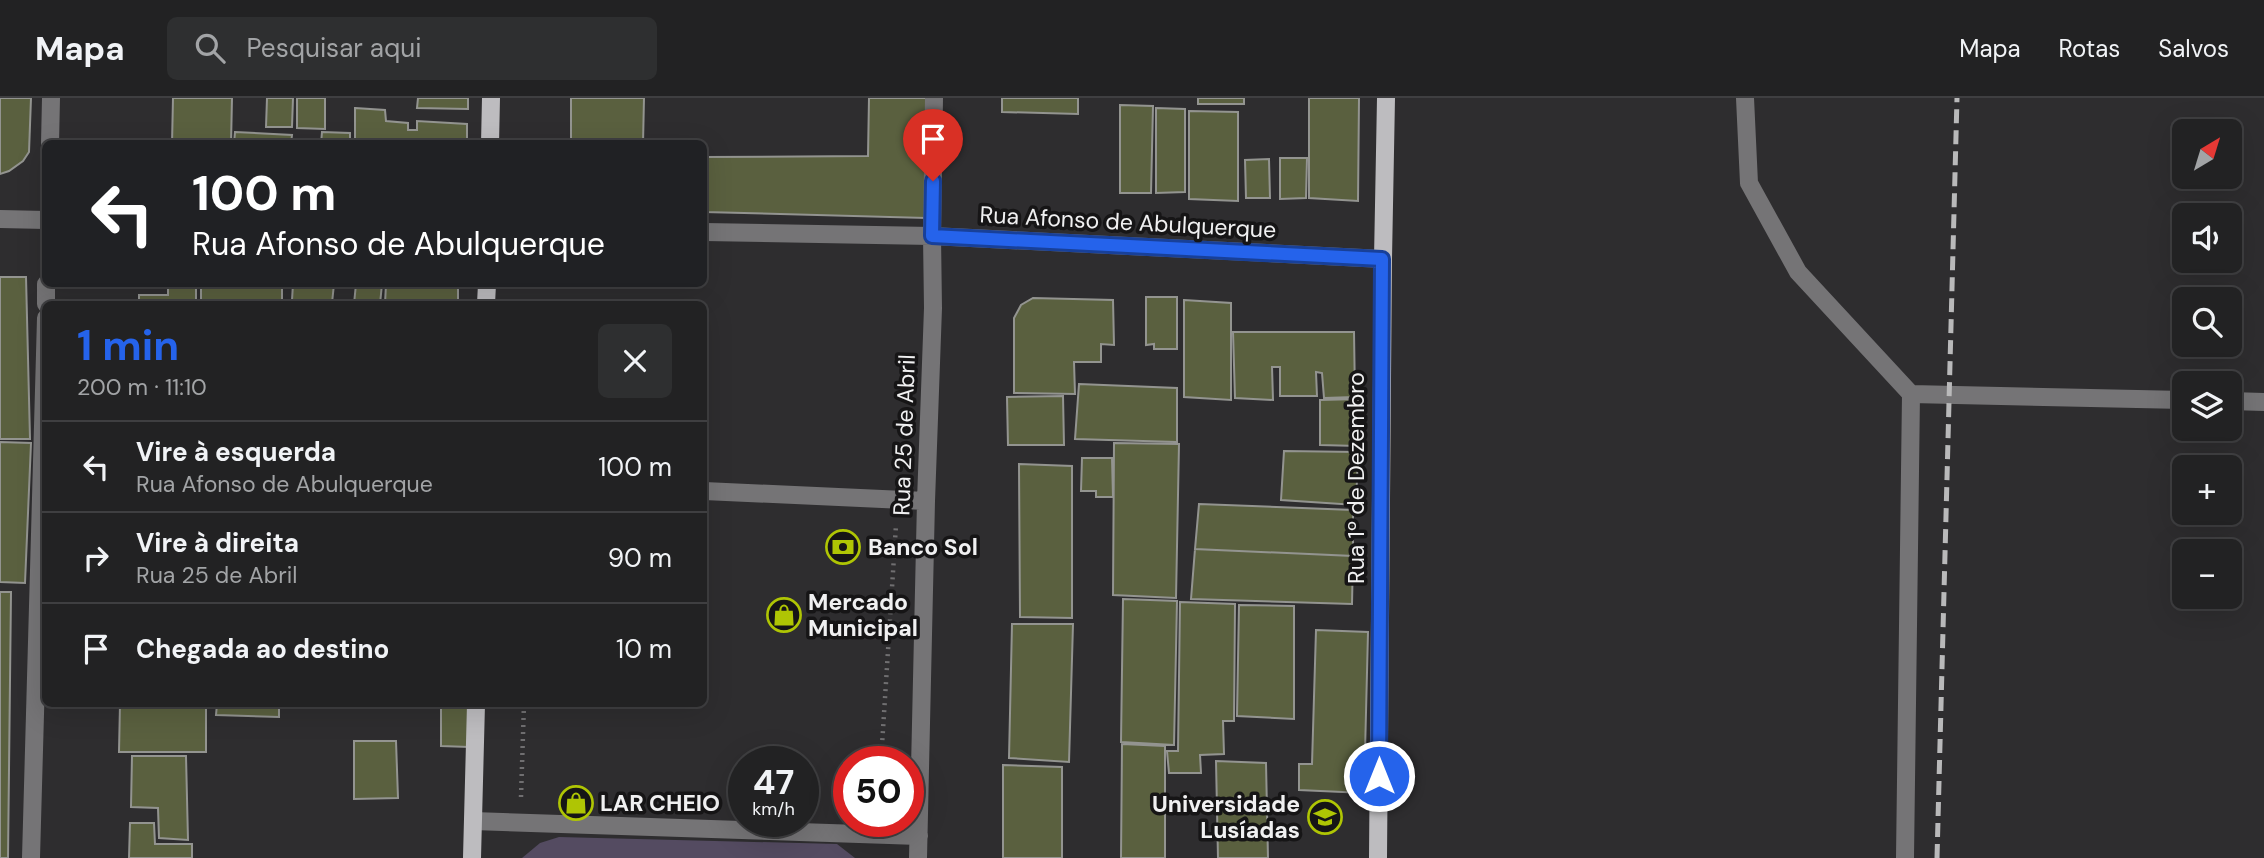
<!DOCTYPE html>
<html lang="pt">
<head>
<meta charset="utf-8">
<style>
	body { margin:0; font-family:"DM Sans",sans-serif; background:#2e2f30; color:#f1f3f6; height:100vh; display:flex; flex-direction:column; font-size:26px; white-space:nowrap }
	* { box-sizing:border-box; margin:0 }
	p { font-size:23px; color:#a2a4a6 }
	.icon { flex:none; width:38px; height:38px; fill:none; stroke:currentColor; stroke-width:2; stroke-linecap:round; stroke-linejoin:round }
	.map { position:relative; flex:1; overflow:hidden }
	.drawer { position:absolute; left:42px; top:203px; width:665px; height:406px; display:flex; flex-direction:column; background:#222223; border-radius:10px; box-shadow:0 7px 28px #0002,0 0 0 2px #3f3f41 }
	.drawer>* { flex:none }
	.banner { position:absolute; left:42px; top:42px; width:665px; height:147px; border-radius:10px; box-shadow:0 7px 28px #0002,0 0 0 2px #3f3f41; background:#202124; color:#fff; overflow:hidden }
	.needle { width:46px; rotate:38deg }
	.tools { position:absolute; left:2172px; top:21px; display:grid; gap:14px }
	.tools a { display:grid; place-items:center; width:70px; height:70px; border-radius:10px; background:#222223; box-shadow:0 7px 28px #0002,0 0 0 2px #3f3f41; font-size:35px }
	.speed { position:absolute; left:728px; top:648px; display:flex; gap:14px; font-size:35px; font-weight:700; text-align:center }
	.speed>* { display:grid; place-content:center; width:91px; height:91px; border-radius:50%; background:#222223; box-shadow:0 7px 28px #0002,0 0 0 2px #3f3f41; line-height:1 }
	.speed small { font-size:18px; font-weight:400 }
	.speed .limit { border:10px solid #d22; background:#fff; color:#111 }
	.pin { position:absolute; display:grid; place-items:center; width:60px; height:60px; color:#fff; margin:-72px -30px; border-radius:50% 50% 50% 0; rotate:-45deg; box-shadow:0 0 7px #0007 }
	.pin .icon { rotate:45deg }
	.me { position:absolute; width:77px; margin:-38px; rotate:0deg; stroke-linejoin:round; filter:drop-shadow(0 0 5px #0008) }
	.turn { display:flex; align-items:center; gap:24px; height:147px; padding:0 35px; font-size:32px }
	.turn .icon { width:91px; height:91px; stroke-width:2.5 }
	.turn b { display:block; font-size:49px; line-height:60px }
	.round { display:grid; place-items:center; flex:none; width:74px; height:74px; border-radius:10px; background:#2e2f30 }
	.head { display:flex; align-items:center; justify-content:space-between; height:119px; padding:0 35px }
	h1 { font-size:42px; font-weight:700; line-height:52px; color:#2563eb }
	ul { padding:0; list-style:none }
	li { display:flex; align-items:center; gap:21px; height:91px; padding:0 35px; border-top:2px solid #3f3f41 }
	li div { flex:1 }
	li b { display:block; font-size:26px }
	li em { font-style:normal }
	header { display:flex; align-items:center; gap:42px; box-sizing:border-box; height:98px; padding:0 35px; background:#222223; border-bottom:2px solid #3f3f41 }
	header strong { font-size:33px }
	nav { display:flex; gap:38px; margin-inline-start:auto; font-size:24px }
	.search { width:490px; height:63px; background:#2e2f30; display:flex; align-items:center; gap:18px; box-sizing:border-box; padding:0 24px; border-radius:10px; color:#a2a4a6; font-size:26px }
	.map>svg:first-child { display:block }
	.green { fill:#544b61 }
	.building { fill:#5a603f; stroke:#939490; stroke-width:2 }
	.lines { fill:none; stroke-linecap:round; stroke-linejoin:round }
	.path { stroke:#706f71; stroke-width:4.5; stroke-dasharray:2 5; stroke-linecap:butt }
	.minor { stroke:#757476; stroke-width:18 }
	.major { stroke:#bdbcbf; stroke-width:18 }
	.rail { stroke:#b9b9ba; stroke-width:5; stroke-dasharray:14 7; stroke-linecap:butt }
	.route-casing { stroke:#184099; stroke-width:18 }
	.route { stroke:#2563eb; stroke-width:12 }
	.labels { text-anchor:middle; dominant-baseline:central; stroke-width:7; stroke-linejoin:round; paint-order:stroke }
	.street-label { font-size:23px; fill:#f0f0f1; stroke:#161516 }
	.poi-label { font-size:23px; font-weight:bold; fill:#f0f0f1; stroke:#161516; text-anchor:start }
</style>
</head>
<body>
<header>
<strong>Mapa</strong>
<div class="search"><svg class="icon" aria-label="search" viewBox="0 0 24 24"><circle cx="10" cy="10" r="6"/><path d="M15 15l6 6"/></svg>Pesquisar aqui</div>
<nav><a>Mapa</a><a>Rotas</a><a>Salvos</a></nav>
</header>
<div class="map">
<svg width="2264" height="760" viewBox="0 0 2264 760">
	<rect width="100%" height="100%" fill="#2e2d2f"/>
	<path class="green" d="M559,739l278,7 18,14h-333l18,-15z"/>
	<path class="building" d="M0,0h31l-2,54 -6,9 -14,10 -9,3z
		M173,0h59l-1,46h-59z
		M267,0h26l-1,29h-26z
		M297,0h28v31l-28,-1z
		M418,0h50v11l-51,-1z
		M571,0h73l-1,46h-72z
		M869,0h59l-2,120 -222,-6v-55l164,-1z
		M1002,0h76v16l-76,-2z
		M1198,0h46v6h-46z
		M1309,0h50l-1,103 -49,-3z
		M1120,7l33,1 -2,87h-31z
		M355,10l30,2 1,11 22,2v7h9v-9l50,3v20h-112z
		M1156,10l29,1v83l-29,1z
		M1189,13l49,1v89l-49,-2z
		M235,34l57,3 -1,9h-57z
		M322,34l28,1v11h-29z
		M1280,60h27l-1,40 -26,1z
		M1269,61l1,39h-24l-1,-38z
		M0,179h26l4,162h-30z
		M168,186h28v20h-57v-9h29z
		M201,186h81v20h-81z
		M293,186h41l-2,19 -40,-3z
		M356,186h26l-2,20h-26z
		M386,186h72v20h-73z
		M1146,199h31v52h-23v-5l-8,1z
		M1033,200l80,2 1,45 -13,-1v18h-27l1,32 -61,-1v-75l7,-13z
		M1184,202l47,3v97l-47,-3z
		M1233,234h121l1,65 -31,1 -2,-25 -6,-1 1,24h-37v-29h-8l1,33 -38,-2z
		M1079,286l98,4v54l-102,-3z
		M1063,298l1,49h-56l-1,-48z
		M1358,301v47l-38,-1v-45z
		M0,344l31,1 -6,140 -25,-1z
		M1114,345l65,1 -3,154 -63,-3z
		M1284,353l74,1 -2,53 -75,-5z
		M1082,360h30l1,39h-17v-6h-15z
		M1019,366l53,2v152l-52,-1z
		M1199,406l154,6v46l-158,-7z
		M1195,451l158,7 -1,48 -161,-5z
		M0,494h11l-3,266h-8z
		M1123,501l54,2 -3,144 -53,-3z
		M1180,504l55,2 -1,117h-11l1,33 -24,1 1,18h-32l-2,-22h11z
		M1239,507l55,1v113l-57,-3z
		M1012,526h61l-4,138 -60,-4z
		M1316,532l52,2 -4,161 -65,-3v-26h13z
		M120,606h86v48h-87z
		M217,606h62v13l-63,-2z
		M441,606h27l1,43 -28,-1z
		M354,643h42l2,57 -44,1z
		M1122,646l43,2v112h-44z
		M132,658h54l2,84 -29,-2 -1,-30 -27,-1z
		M1216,663l50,2 2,95h-50z
		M1003,667l59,2v91h-59z
		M130,725h24l1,21h37v14h-63z"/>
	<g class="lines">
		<path class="path" d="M881,663l15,-236
			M521,699l3,-93"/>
		<path class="minor" d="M1745,0l4,85 49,89 113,122 273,6
			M50,46l1,-46
			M0,121l46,1
			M704,134l228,4 451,23
			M46,206v-20
			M2230,303l34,1
			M704,393l222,10
			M473,723l446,15
			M31,760l15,-540
			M918,760l8,-357 7,-193 -1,-72 2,-138
			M1905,760l6,-464"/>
		<path class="major" d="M490,46l1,-46
			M486,206l1,-20
			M472,760l4,-154
			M1378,760l5,-599 3,-161"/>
		<path class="rail" d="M1937,760l20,-760"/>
	</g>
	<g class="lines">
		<g class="route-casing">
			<path id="route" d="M933,83l-1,55 450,23 -3,517"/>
		</g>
		<use href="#route" class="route"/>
	</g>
	<defs>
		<g id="bank-ring" transform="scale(1.75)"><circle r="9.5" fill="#161516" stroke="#afc504" stroke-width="1.5"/><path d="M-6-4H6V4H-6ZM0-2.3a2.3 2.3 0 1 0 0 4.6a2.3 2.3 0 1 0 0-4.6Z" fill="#afc504"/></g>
		<g id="shop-ring" transform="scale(1.75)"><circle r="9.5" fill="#161516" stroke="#afc504" stroke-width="1.5"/><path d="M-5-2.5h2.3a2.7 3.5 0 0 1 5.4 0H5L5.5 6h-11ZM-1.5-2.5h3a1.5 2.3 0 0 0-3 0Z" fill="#afc504"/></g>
		<g id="university-ring" transform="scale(1.75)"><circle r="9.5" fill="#161516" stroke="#afc504" stroke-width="1.5"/><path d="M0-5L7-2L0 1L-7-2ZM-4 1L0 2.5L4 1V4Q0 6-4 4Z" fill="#afc504"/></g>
	</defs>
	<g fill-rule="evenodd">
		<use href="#bank-ring" x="843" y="449"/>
		<use href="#shop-ring" x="784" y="517"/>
		<use href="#shop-ring" x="576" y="705"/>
		<use href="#university-ring" x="1325" y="719"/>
	</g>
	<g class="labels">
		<g class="street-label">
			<text transform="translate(1128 124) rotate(3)">Rua Afonso de Abulquerque</text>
			<text transform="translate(904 337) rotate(-88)">Rua 25 de Abril</text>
			<text transform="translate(1356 380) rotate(-90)">Rua 1º de Dezembro</text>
		</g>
		<g class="poi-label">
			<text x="868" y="449">Banco Sol</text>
			<text x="808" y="504">Mercado<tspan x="808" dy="26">Municipal</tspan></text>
			<text x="600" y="705">LAR CHEIO</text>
			<text x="1300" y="706" text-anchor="end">Universidade<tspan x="1300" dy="26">Lusíadas</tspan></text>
		</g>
	</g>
</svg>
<div class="tools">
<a><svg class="needle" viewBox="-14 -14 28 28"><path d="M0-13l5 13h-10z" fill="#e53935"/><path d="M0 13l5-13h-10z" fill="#a2a4a6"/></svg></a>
<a><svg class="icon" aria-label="sound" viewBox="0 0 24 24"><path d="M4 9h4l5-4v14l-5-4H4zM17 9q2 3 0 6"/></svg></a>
<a><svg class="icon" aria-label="search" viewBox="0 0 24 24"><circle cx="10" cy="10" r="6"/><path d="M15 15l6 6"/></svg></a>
<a><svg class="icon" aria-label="layers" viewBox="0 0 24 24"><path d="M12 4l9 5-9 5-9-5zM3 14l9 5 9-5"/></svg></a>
<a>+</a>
<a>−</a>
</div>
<div class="speed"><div>47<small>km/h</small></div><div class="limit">50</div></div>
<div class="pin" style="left:933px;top:83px;background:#d93025"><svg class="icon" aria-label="arrive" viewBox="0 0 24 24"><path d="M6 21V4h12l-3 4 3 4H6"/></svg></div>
<svg class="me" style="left:1379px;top:678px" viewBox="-20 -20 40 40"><circle r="17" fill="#2563eb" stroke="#fff" stroke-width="3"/><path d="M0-11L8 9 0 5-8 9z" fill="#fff"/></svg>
<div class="banner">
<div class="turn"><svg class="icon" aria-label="left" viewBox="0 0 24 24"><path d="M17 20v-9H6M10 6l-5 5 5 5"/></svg><div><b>100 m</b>Rua Afonso de Abulquerque</div></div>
</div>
<section class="drawer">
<div class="head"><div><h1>1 min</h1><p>200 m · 11:10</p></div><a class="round"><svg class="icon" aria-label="close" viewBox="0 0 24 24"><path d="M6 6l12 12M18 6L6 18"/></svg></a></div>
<ul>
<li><svg class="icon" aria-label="left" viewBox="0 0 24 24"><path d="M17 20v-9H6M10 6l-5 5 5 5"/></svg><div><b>Vire à esquerda</b><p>Rua Afonso de Abulquerque</p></div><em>100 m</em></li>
<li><svg class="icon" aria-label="right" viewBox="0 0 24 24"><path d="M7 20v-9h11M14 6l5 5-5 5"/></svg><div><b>Vire à direita</b><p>Rua 25 de Abril</p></div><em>90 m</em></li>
<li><svg class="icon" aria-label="arrive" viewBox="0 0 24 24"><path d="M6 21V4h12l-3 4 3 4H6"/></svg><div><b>Chegada ao destino</b></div><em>10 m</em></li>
</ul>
</section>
</div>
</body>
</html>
